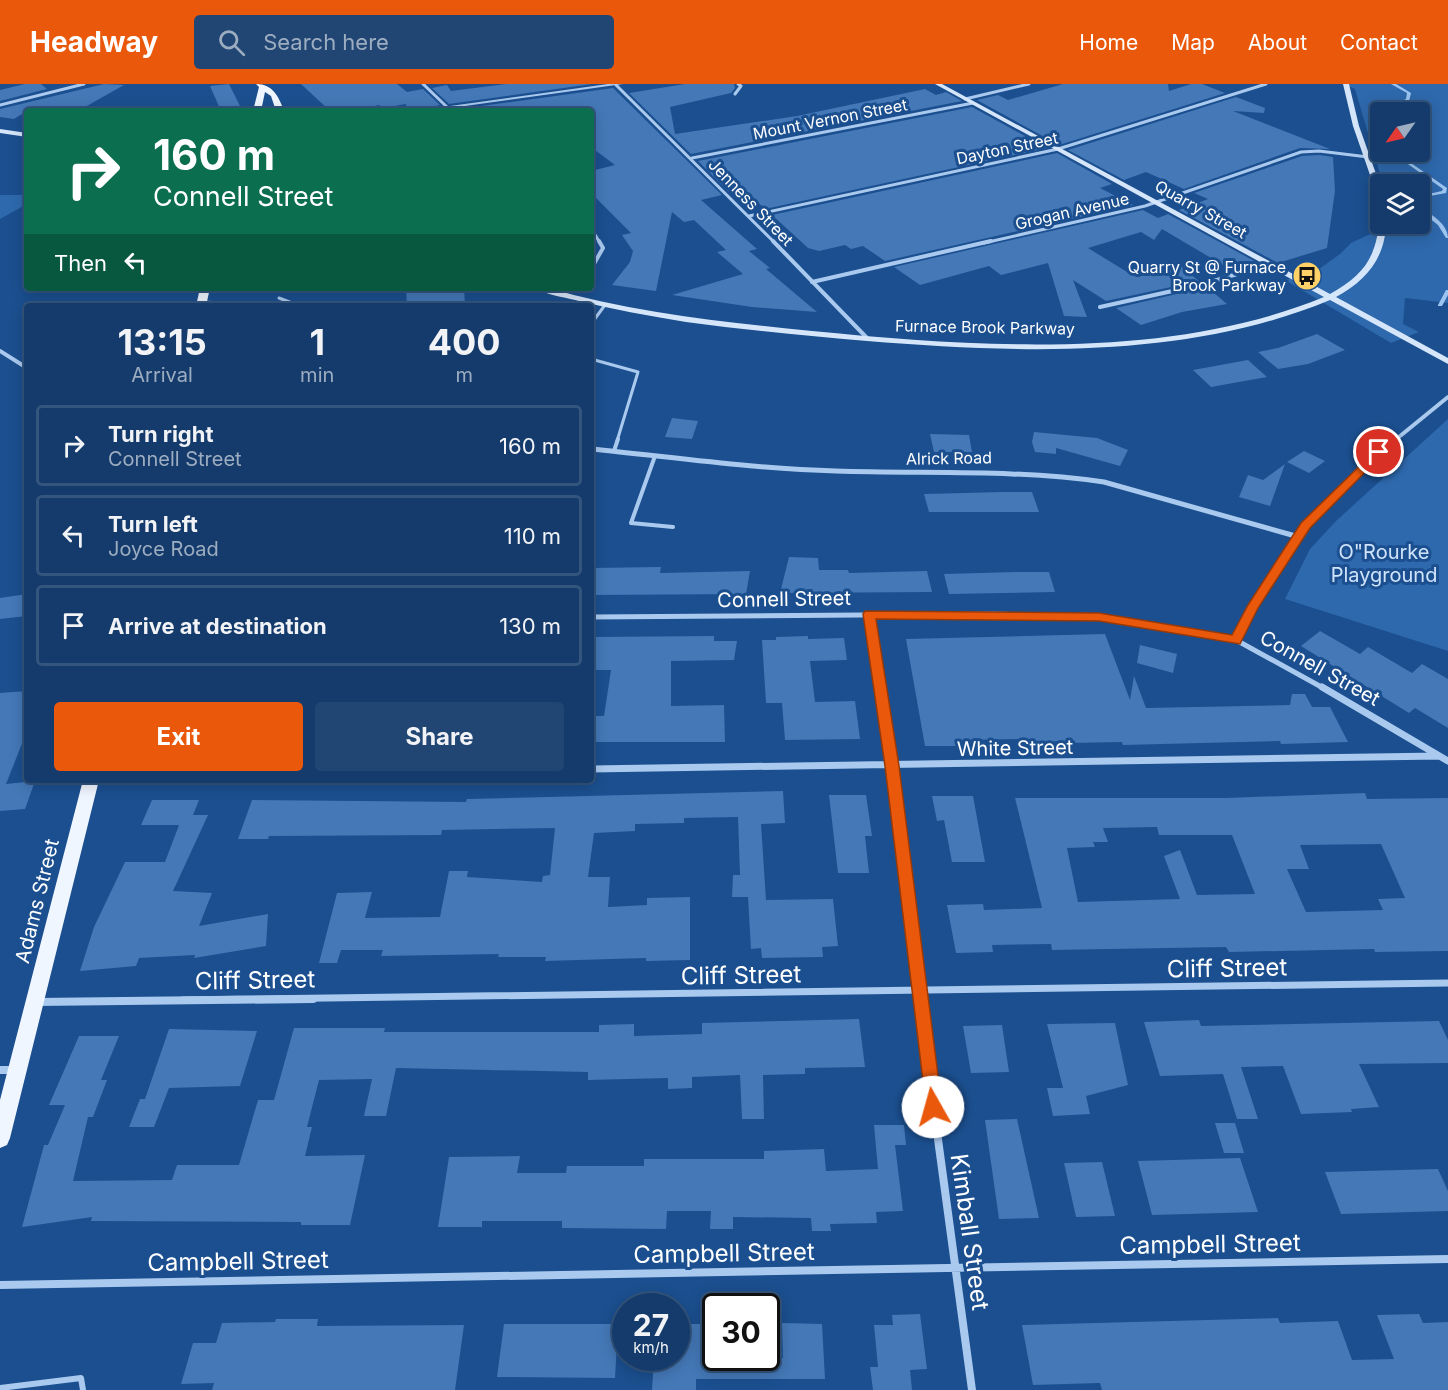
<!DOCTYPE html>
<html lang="en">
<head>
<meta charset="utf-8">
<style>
	body { margin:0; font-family:Inter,sans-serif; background:#214673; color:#f1f3f6; height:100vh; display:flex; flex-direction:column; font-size:22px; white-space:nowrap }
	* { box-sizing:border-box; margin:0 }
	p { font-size:20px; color:#9dadc1 }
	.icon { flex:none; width:33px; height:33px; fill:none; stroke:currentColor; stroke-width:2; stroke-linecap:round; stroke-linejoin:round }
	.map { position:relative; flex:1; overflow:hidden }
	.drawer { position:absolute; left:24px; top:219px; width:570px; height:480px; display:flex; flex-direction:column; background:#143b6b; border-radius:6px; box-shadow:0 3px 15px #0003,0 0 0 2px #33557e }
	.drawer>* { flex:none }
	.guide { position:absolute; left:24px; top:24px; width:570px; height:183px; border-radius:6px; box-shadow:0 3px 15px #0003,0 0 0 2px #33557e; background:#0b6e4f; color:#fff; overflow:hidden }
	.needle { width:39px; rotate:236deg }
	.fabs { position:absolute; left:1370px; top:18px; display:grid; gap:12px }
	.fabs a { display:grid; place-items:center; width:60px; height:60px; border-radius:6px; background:#143b6b; box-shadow:0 3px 15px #0003,0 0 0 2px #33557e; font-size:30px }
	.speed { position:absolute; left:612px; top:1209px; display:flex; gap:12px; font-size:30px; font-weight:700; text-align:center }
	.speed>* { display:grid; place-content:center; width:78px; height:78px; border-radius:50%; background:#143b6b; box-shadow:0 3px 15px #0003,0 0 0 2px #33557e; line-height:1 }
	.speed small { font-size:15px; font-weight:400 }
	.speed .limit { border:3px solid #111; border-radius:9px; background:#fff; color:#111 }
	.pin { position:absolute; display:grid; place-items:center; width:51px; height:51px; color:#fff; margin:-26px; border:3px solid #fff; border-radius:50%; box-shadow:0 2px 6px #0007 }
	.me { position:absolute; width:66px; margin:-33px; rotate:353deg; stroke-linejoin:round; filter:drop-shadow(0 0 4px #0008) }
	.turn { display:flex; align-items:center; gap:21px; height:126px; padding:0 30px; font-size:27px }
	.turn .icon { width:78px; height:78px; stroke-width:2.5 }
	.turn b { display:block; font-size:42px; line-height:51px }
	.then { display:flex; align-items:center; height:57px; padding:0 30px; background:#0003; gap:12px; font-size:22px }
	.eta { display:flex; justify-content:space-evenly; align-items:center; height:102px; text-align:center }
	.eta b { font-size:36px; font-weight:700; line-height:42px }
	.primary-button { display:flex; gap:12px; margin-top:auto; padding:12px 30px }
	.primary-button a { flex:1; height:69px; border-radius:6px; background:#ea580c; color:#fff; font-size:24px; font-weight:700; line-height:69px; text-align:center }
	.primary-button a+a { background:#214673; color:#f1f3f6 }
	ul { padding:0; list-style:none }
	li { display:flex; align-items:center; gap:18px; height:81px; margin:0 12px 9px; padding:0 18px; border:3px solid #33557e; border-radius:6px }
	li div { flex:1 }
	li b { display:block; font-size:22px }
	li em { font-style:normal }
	header { display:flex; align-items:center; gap:36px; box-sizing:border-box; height:84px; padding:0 30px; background:#ea580c; color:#fff }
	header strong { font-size:28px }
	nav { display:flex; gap:33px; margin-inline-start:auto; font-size:21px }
	.search { width:420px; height:54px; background:#214673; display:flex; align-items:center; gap:15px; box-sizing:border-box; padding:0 21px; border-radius:6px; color:#9dadc1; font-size:22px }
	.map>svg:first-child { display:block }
	.green { fill:#2e69ad; fill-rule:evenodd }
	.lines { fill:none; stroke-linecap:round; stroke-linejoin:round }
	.stream { fill:#9cc4f0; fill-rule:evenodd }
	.building { fill:#4478b7; fill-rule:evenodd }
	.service-far2 { stroke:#a9c9ee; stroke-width:3 }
	.service-far1 { stroke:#a9c9ee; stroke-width:4 }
	.service { stroke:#a9c9ee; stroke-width:6 }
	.minor-far4 { stroke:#a9c9ee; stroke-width:3 }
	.minor-far3 { stroke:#a9c9ee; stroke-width:4 }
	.minor-far2 { stroke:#a9c9ee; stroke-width:5 }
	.minor-far1 { stroke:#a9c9ee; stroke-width:7 }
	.minor { stroke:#a9c9ee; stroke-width:8 }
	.tertiary { fill:#a9c9ee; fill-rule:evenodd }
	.secondary { fill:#d6e6fa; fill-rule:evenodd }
	.primary { fill:#f0f6ff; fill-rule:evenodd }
	.route { fill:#ea580c; stroke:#983908; stroke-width:1.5 }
	.labels { text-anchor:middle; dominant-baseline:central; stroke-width:6; stroke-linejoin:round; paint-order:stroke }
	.far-street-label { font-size:16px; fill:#fff; stroke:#1b4f8f }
	.far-poi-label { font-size:16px; fill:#fff; stroke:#1b4f8f; text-anchor:end }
	.park-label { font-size:20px; fill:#cfe3fa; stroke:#1b4f8f }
	.street-label { font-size:20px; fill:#fff; stroke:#1b4f8f }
	.near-street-label { font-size:24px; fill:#fff; stroke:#1b4f8f }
</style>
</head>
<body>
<header>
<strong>Headway</strong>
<div class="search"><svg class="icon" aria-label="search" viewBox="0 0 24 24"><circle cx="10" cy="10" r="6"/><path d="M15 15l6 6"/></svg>Search here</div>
<nav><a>Home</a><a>Map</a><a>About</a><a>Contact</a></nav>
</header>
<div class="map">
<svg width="1448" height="1306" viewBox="0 0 1448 1306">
	<rect width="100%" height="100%" fill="#1b4f8f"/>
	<path class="green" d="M1344,0h104v219l-43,-5 -2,26 16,8 -28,11 -106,-63 30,-8 25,-18 11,-11 17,-8 25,-4 -2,-7h28v-40h-36l-28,-95zM1380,28h39v40h-39z
		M0,111h27v9l-27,15z
		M1448,335v232l-163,-52 25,-50 26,-28z"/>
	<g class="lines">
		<path class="stream" d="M1391,0h5l15,9 -2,8 -14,6 1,5h-4l-1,-5 15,-8 1,-6z
			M1419,47l7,8 -7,8v-4l3,-4 -3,-4z
			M1411,68h4l-7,9 39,27 -1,5 -27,5v-2l23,-5 1,-2 -38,-27 -1,-1z
			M1419,123c11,6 29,17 29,31h-2l-8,-13 -19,-15z
			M1446,206h2v5l-6,11h-4v-1z"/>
	</g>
	<path class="building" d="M25,0h16l6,5 -47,12v-11z
		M104,0l20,1 -46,26h-51l-13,8 -14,-2v-8z
		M229,0l12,24 -20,3 -11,-25z
		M301,0h96l10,8 16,-3 17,16 -28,6h-6v-7l-23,4 -4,-3 -27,6h-22z
		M506,0h86l-143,20 -17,-16 15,-3 4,6z
		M685,0h49l1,4 -4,5 -61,14 5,27 122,-18 128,-27 11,6 10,-3 16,9 -271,53 -62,-61z
		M1063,0h105l1,7 22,-7h11l23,9 -166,52 -82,-45 21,-5 10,5z
		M613,4l109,107 -21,5 56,49 -8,2 21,17 -4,1 51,43 -65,-5 -80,-12 71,-21 -26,-22 9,-2 -32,-30 -10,2 -12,-10 -16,79 -44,-6 18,-23 3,-11 -11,-16 9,-2 -40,-40v-22l24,-6 -24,-18v-36h-146z
		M1236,13l29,11 -1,5 -31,-2 97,38 -30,-1 -116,41 -38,-17 -22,8 -56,-30z
		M972,23l75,41 -282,61 -20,-19 -15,3 -32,-32z
		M1057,69l55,31 -12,4 33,17 -248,56 -22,-15 -12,3 -6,-4 -26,6 -11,-3 -36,-33z
		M1319,71l14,2 2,34 -8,57 -49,15 -99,-53 29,-11 -14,-6 108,-37z
		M1143,126l15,8 10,-4 90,49 -25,8 -71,-42 -8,11 -13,-8 -53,16 44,27 42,-14 25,20 -93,20 -33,-21 14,37 -23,-1 -16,-53 -47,12 -12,-9 -69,19 -26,-18z
		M1207,203l20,17 -45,8 -41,13 -25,-17z
		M406,204h58l1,18h-58z
		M1317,250l28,16 -37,14 -30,5 -20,-17 20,-4z
		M1248,276l19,17 -56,10 -18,-17z
		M672,334l26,3 -6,18 -27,-2z
		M1034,348l63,6 31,12 -8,16 -64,-18v6l-21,-2 -3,-10z
		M930,350l39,1 3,17h-38z
		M1304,367l21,10 -16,12 -22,-11z
		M1285,380l-15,42 -31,-9 9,-22 15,5z
		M1003,408h29l7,20h-110l-5,-18z
		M789,473l29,1 1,12h29l1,3 78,-2 5,21 -152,1z
		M661,483l-1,6 90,-2 -4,23 -155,1v-27z
		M1016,488h33l6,20 -106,2 -5,-20z
		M27,510v22l-27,3v-21z
		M1320,547l40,23 8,-7 44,26 10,-9 26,15v49l-33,-20 -6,5 -108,-67z
		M1105,550l25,66 4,-24 12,32 144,-3 2,-11h13l7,13h18l18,35 -67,2 -1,-3 -157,4 -1,-3 -52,1v-2l-43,1 -1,-3 -68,1 1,6h-34l-19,-107z
		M714,552v5h23l-3,19 -63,1v45l53,-1 1,37h-134v-26h13l7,-46h-20v-33z
		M808,552v3l36,-1 3,22 -37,1 5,41 40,-1 5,38 -75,1 -3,-37h-16l-4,-63h14v-3z
		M1140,561l37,9 -4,19 -36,-10z
		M27,607v40l-21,53 29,-3 -10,28 -25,2v-118z
		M783,707l2,32 -24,1 5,76 67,-1 5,47 -16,1 1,10 -61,1 -1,-10 -10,1 -3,-52h-16l1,-22h7l-2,-58 -54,1v5l-49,1v7l-41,2 -6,44h22l-2,30 39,-2v-7l43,-1v63l-44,1v-3l-101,3 1,-4h-48l1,-3 -118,2 2,-6h-42l-4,13h-18l18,-70 35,-1 -7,26 75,-1 9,-46h19l-1,6 75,5 1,-6 7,-1 5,-47 -113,2 -1,5 -172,1 -1,3h-30l14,-39 214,2 1,-3z
		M1365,709l2,6 81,-1v153l-73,1 -1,-3 -145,3 -3,-5 -174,3 -1,-6 -59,1 1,7 -37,1 -9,-48 36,-1 1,6 58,-2 -27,-110h211zM1157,743l2,8h73l23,59 -58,1 -17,-45 -16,6 16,43 -102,3 -11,-54 28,-1 -2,-5h15l-5,-14zM1381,760l24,54 -27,1 5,11 -77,2 -19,-43h22l-9,-24z
		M829,711h37l6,41h-7l4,37h-31z
		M932,712h41l12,66h-33l-8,-42 -7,1z
		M152,716h47l-6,15h15l-35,76 39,2 -13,33 69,-12 -2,32 -72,12 1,-3 -56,3 -3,8 -56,5 14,-44 31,-65h40l14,-37h-38z
		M859,935l6,48 -60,1v6l-42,1 1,44h-22l-2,-44 -48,2v11l-24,1v-11l-80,2v-8l-192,-4 -10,48h-22l8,-37 -53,1 -12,47h5l-7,29 60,-1 -15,70h-49v-3l-210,-1 1,-4 -70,10 22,-82h4l17,-40h-16l30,-69h40l-18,44h6l-14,37h-5l-15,64 99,-1 5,-15h62l19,-65h16l20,-72h91l-1,4h215v-7l35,-1v12l68,-2v-11z
		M1199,936l2,6 238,-5 9,19v23l-89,1 20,43 -28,2 1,3 -51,2 -18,-48 -42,1 17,52h-21l-14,-45 -63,2 -16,-54z
		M1115,939l13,62 -42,11 4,18 -37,2 -6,-28h16l-16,-64z
		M1002,941l7,47 -38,1 -8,-47z
		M169,945l88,2 -17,55 -71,2 -15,39h-25l11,-28h5z
		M1017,1035l22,99 -40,1 -14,-99z
		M1215,1039h20l9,30h-20z
		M874,1041h30l2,20h-11l8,66 -27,1 1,11 -47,1 1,7h-19l-1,-13 -78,-1v12h-23l1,-18h-44l-1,18 -104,-1v-7h-80v6h-44l11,-70 71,-1 -3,17h49l1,-7h77v-7h120v-8l60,-2 2,22 52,-2z
		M1240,1074l18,54 -106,3 -14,-54z
		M1102,1078l13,54 -39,1 -12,-54z
		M1438,1085l10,22v20l-107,3 -16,-42z
		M920,1230l7,55 -17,1 2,20h-39l-3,-23h8l-4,-42h19l-1,-10z
		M1419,1230l4,9 25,-1v68h-346l-2,-7 -67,2 -11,-60 256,-7 2,5 58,-2 14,39 42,-1 -17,-44z
		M276,1235h42l-1,7 147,-1 -9,65h-243l2,-7 -33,1 12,-41h23l6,-20 53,-1z
		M782,1239l40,1 3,55h-129v11h-44l2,-32h22v-34h40v34h67z
		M504,1240h114l-3,54 -118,-1z"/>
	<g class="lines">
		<path class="service-far2" d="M279,214l21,8
			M202,218l64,3
			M591,240l14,-19
			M591,275l47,13 -21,69"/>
		<path class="service-far1" d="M614,367l4,-12
			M655,372l-24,67 42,4"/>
		<path class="service" d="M0,1304l81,-10 2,12"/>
		<path class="minor-far4" d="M423,0l24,23
			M616,1l159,158
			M735,10l6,-8 -3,-2
			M965,15l64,-15
			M0,21l84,-21
			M692,74l281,-55
			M749,132l309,-67 208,-65
			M591,144l9,15
			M984,159l161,-37 156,-54 18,-1 49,6"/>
		<path class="minor-far3" d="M773,157l94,97
			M591,185l12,-21 -4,-7
			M812,198l179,-41
			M559,210l9,-6
			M1100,223l104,-23 66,-20
			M0,267l27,17
			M1394,357l54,-44"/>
		<path class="minor-far2" d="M591,365c81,8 163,20 245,22 90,3 179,-2 268,11l195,55
			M869,530l11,75
			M591,533l403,-3 105,3 137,23 89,49
			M1236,556l69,-114 56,-59 35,-28"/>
		<path class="minor-far1" d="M880,603l39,313
			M1322,603l126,74
			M591,685l848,-13
			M183,916l1265,-17"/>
		<path class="minor" d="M919,915l53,391
			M36,918l277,-3
			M0,986h14
			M0,1201l1448,-26"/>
		<path class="tertiary" d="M608,0h15l-194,27h-15z"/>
		<path class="secondary" d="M935,0h7l388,210c32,-18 45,-34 49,-70h7c-1,34 -20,57 -50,73l112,61v6l-118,-64c-144,60 -310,53 -463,41 -60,-5 -121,-11 -181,-19 -37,-6 -74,-13 -111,-22 -12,-3 -29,-5 -39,-12h12c87,25 175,34 264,43 165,16 356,30 512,-34z
			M1343,0h6l10,42 21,59v12l-3,-2 -24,-69z
			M0,45l27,4v4l-27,-4z"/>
		<path class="primary" d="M256,0c17,0 23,13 28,27h-8l-5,-15 -6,-4 -4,19h-8l6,-24z
			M200,204h10l-4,18h-10z
			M83,696h16l-89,358 -3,7 -7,3v-48z"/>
	</g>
	<path class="route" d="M1376,366l9,2 -75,76 -52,80 -18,36 -141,-23 -223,-2 23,147 43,341 -2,7 -7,2 -6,-2 -42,-348 -22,-152 2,-3 234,2 133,22 16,-30 53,-82z"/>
	<defs>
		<g id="bus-disc" transform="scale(1.5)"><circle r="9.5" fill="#ffd166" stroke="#1b4f8f"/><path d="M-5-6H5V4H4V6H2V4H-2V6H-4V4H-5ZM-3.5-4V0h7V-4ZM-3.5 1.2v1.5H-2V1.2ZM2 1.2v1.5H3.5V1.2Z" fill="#111"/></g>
	</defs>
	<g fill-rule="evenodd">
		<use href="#bus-disc" x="1307" y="192"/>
	</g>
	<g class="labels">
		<g class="far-street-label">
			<text transform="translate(830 35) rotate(-11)">Mount Vernon Street</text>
			<text transform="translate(1007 64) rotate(-12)">Dayton Street</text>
			<text transform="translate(751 118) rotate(46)">Jenness Street</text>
			<text transform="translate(1201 125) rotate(29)">Quarry Street</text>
			<text transform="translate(1072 127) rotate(-13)">Grogan Avenue</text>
			<text transform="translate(985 243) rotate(1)">Furnace Brook Parkway</text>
			<text transform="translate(949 374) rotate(-1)">Alrick Road</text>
		</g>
		<g class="far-poi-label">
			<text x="1286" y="183">Quarry St @ Furnace<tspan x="1286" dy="18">Brook Parkway</tspan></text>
		</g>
		<g class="park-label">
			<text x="1384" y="468">O"Rourke<tspan x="1384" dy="23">Playground</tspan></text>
		</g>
		<g class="street-label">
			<text transform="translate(784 515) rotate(-1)">Connell Street</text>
			<text transform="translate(1320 584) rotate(29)">Connell Street</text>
			<text transform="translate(1015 664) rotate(-1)">White Street</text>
			<text transform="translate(37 817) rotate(-76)">Adams Street</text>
		</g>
		<g class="near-street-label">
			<text transform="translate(1227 884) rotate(-1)">Cliff Street</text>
			<text transform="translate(741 891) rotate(-1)">Cliff Street</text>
			<text transform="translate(255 896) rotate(-1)">Cliff Street</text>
			<text transform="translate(970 1148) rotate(82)">Kimball Street</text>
			<text transform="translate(1210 1160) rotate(-1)">Campbell Street</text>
			<text transform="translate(724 1169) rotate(-1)">Campbell Street</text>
			<text transform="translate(238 1177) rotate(-1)">Campbell Street</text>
		</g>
	</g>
</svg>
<div class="fabs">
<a><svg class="needle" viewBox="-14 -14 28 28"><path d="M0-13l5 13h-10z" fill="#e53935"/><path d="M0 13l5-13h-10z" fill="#9dadc1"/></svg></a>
<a><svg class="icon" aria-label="layers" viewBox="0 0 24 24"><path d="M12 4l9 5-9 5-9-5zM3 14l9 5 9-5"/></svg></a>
</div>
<div class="speed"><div>27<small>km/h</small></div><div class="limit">30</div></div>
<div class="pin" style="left:1379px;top:368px;background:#d93025"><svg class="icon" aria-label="arrive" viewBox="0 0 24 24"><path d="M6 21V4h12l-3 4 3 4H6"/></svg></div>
<svg class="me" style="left:933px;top:1023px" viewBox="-20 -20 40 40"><circle r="19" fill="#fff"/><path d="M0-13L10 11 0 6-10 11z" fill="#ea580c"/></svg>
<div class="guide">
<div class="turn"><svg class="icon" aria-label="right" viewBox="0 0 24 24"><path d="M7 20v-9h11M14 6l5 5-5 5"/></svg><div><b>160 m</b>Connell Street</div></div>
<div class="then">Then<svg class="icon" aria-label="left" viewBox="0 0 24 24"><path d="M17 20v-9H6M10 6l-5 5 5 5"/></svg></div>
</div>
<section class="drawer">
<div class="eta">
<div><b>13:15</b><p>Arrival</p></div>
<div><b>1</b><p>min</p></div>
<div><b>400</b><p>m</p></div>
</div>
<ul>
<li><svg class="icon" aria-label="right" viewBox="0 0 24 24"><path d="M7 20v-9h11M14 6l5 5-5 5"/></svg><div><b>Turn right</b><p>Connell Street</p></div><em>160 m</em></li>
<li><svg class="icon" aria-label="left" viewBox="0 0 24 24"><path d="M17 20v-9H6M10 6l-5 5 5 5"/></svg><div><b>Turn left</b><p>Joyce Road</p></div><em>110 m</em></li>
<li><svg class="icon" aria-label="arrive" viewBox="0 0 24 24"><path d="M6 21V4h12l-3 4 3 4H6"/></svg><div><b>Arrive at destination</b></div><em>130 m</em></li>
</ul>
<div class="primary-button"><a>Exit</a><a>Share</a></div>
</section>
</div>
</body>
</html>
